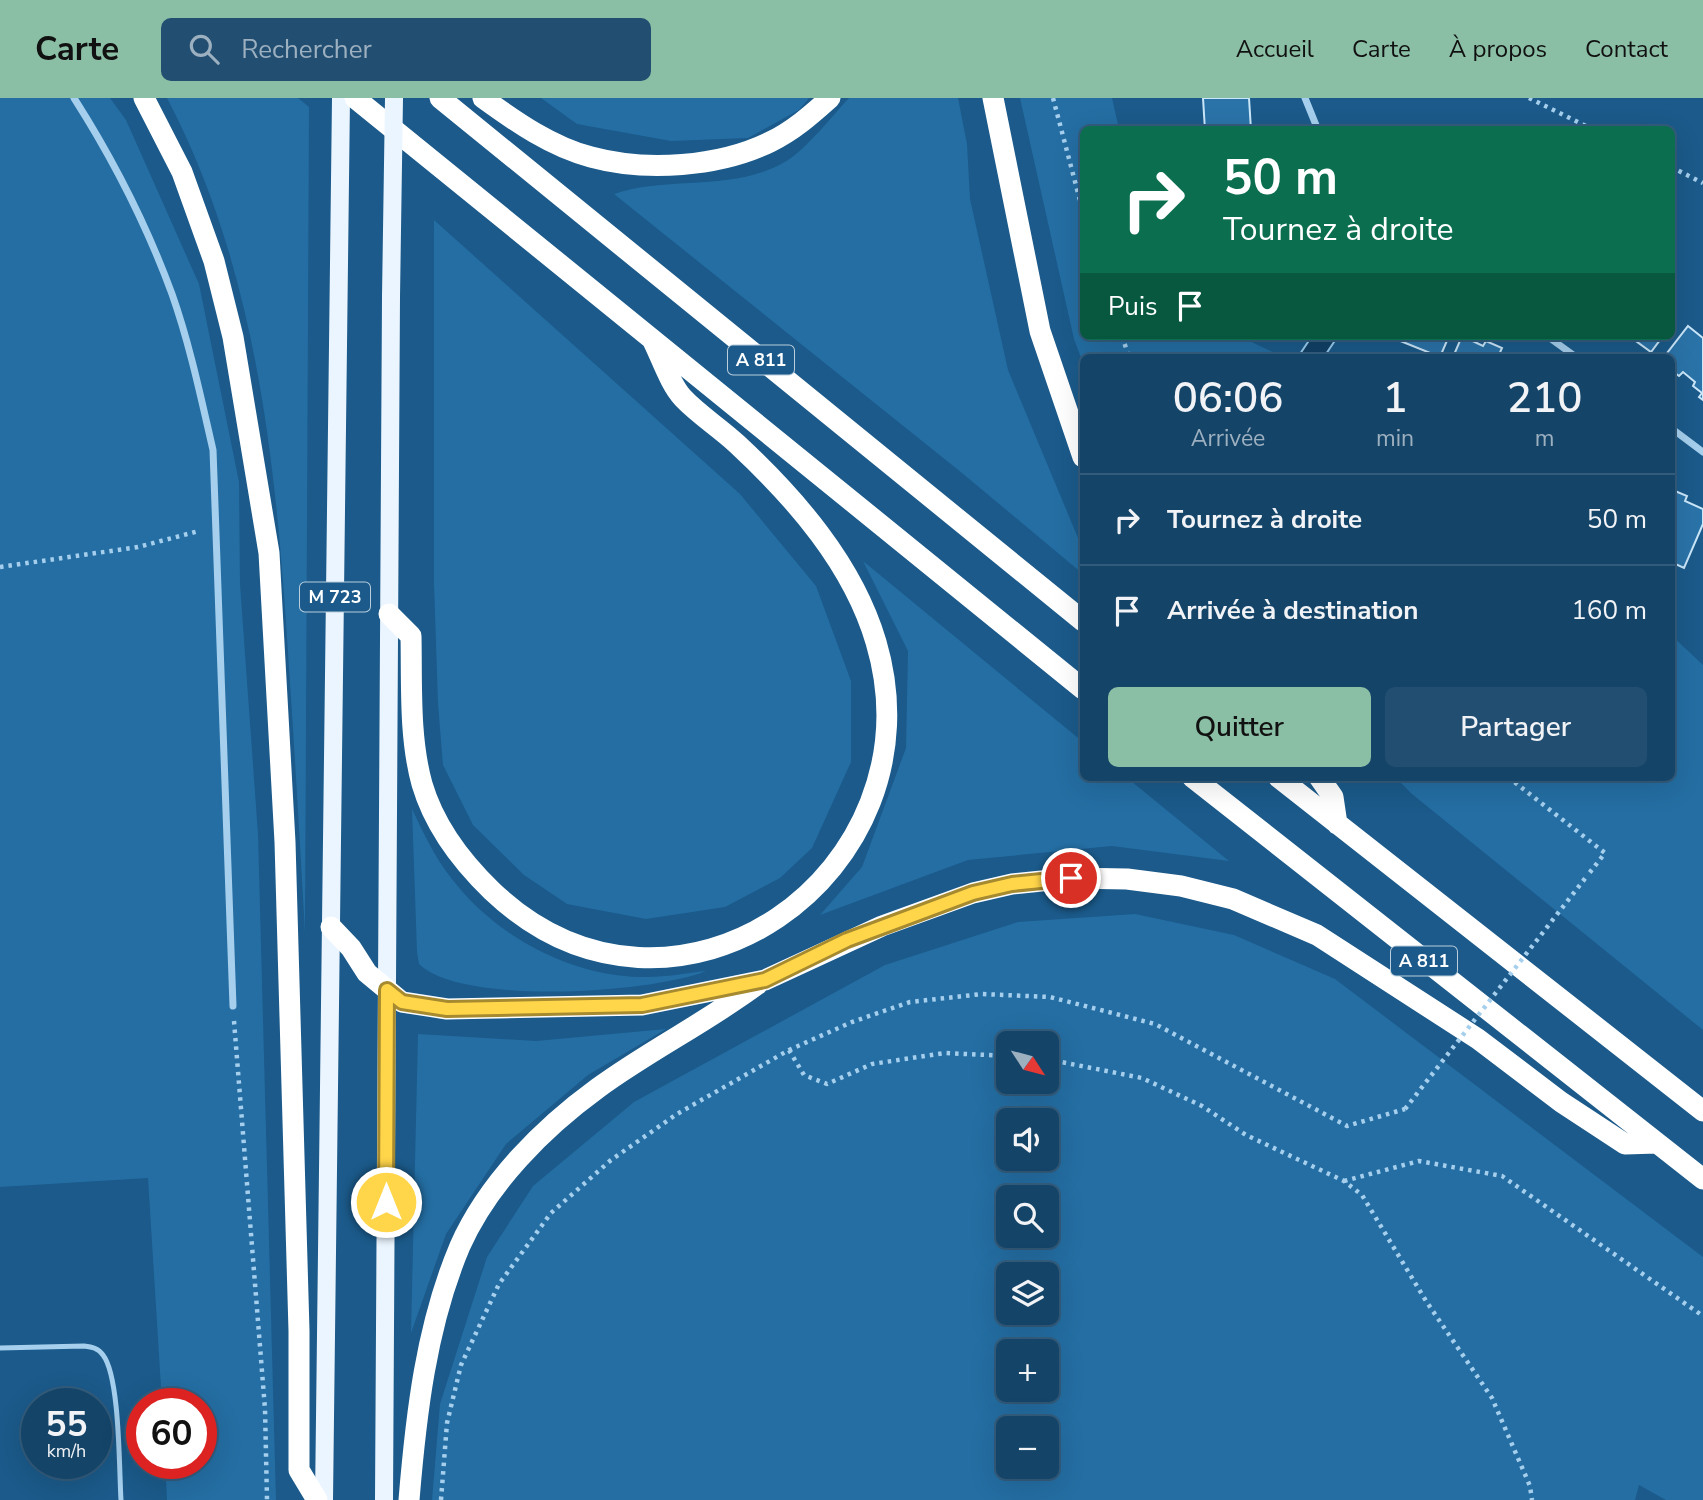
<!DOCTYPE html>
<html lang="fr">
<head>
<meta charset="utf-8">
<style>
	body { margin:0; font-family:"Nunito Sans",sans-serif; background:#214e71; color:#f1f3f6; height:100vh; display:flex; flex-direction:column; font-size:26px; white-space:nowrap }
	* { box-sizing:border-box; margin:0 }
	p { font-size:23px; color:#9db0c0 }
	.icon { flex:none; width:38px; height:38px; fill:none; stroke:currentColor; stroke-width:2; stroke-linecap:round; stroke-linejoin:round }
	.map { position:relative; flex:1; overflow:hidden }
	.sheet { position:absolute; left:1080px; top:256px; width:595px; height:427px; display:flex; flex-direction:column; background:#144468; border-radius:10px; box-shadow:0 7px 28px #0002,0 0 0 2px #335c7c }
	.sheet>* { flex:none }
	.hud { position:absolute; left:1080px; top:28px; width:595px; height:214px; border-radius:10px; box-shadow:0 7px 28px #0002,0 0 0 2px #335c7c; background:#0b6e4f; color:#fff; overflow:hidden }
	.needle { width:46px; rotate:126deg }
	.controls { position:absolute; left:996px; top:933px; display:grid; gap:14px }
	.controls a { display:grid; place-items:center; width:63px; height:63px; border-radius:10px; background:#144468; box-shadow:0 7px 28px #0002,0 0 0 2px #335c7c; font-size:35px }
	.speed { position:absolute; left:21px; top:1290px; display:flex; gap:14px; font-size:35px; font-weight:700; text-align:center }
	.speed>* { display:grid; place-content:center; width:91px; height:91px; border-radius:50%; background:#144468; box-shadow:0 7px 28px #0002,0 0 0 2px #335c7c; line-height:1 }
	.speed small { font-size:18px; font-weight:400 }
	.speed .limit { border:10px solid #d22; background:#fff; color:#111 }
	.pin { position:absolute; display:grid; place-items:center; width:60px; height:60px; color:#fff; margin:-30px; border:4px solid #fff; border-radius:50%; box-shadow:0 2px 7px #0007 }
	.me { position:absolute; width:77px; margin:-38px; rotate:0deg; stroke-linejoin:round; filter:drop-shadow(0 0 5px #0008) }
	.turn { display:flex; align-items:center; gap:24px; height:147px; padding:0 28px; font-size:32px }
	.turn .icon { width:91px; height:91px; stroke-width:2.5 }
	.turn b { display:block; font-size:49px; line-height:60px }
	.then { display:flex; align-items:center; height:66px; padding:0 28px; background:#0003; gap:14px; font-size:26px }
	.eta { display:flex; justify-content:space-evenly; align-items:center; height:119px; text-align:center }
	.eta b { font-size:42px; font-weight:600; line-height:49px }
	.cta { display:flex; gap:14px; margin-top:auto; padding:14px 28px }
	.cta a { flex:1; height:80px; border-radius:10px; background:#8abfa5; color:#111; font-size:28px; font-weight:600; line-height:80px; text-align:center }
	.cta a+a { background:#214e71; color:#f1f3f6 }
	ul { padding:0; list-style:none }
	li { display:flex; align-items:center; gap:21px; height:91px; padding:0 28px; border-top:2px solid #335c7c }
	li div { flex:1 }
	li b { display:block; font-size:26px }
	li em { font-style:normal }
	header { display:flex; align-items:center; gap:42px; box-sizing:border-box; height:98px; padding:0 35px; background:#8abfa5; color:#111 }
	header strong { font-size:33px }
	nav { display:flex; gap:38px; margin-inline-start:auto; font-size:24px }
	.search { width:490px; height:63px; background:#214e71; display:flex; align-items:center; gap:18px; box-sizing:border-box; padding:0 24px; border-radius:10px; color:#9db0c0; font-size:26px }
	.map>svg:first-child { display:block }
	.green { fill:#246ea3; fill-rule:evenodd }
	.water { fill:#124268; stroke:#98ccef; stroke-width:2 }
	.building { fill:#2a73a8; stroke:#cae6f9; stroke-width:2 }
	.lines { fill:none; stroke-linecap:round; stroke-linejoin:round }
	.path { stroke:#a5cfed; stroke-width:4.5; stroke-dasharray:3.5 5; stroke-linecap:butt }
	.lane { stroke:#a5cfed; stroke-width:5 }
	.street { stroke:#a5cfed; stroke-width:7 }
	.primary { stroke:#ebf5ff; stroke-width:18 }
	.highway { stroke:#fff; stroke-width:21 }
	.path-bridge { stroke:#a5cfed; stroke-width:4.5; stroke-dasharray:3.5 5; stroke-linecap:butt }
	.primary-bridge { stroke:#ebf5ff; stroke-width:18 }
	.route-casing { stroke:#a68a30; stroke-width:18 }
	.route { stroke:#ffd54a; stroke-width:12 }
	.labels { text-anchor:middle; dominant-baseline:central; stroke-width:7; stroke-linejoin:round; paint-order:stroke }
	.shield { fill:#1b5a8a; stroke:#bbcedc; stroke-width:2 }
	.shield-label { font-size:18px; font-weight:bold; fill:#fff }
</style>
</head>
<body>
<header>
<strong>Carte</strong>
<div class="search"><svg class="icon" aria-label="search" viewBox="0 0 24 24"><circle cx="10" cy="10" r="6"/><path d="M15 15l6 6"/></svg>Rechercher</div>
<nav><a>Accueil</a><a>Carte</a><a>À propos</a><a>Contact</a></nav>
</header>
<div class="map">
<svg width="1703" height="1402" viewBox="0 0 1703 1402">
	<rect width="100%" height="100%" fill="#1b5a8a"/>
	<path class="green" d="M0,0h110l16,22 73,164 40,198 1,102 18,250 18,666h-109l-2,-37h36v-59l-39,-1 -14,-225 -148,9z
		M167,0h131l11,9 -4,826c-5,-89 -10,-177 -16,-265 -12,-194 -30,-395 -122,-570z
		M541,0h268l-10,12 -51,28 -77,3 -94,-17z
		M849,0h109l9,46 3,55 38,171 75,180v24l-121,-101 -348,-279c56,-19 122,-1 174,-34 19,-12 45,-45 61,-62z
		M1020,0h92l7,31 -36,1v206h156l44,21h-200v6l-9,-24z
		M434,122l306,274 76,92 35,95v81l-39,86 -32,30 -55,29 -79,12 -79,-15 -43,-29 -51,-50 -30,-60 -5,-61 -4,-120z
		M863,463l220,181v35h43l103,84 -117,-15 -144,14 -148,55 42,-48 44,-119 2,-97z
		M1671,537l32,30v365l-291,-236 -17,-17h276z
		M412,711c12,25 23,49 40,70 44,58 122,99 195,98 20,0 40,-4 59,-6 -53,22 -245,35 -287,-7l-2,-12z
		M1135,816l99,21 101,44 368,278v243h-37l-27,-15 -4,15h-1203l8,-96 47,-147 46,-71 101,-84 251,-137 133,-43zM1008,945h38v39h-38zM1008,1022h38v38h-38zM1008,1099h38v39h-38zM1008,1176h38v38h-38zM1008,1253h38v39h-38zM1008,1330h38v38h-38z
		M666,931l-78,46 -82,69 -60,90 -35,99 7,-299 118,7z"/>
	<path class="water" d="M1312,238h26l-14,21h-26z"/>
	<path class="building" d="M1203,0h46l2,32h-46z
		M1688,228l15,12v62l-4,-3 3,-4 -9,-7 2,-4 -12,-10 -4,4 -8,-6v-13h-7z
		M1388,238h61l-9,21z
		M1462,238l21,10 3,-5 16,7 -4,9h-45z
		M1629,238h34l-12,16z
		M1675,393l12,5 -2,5 18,8v15l-19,44 -13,-6v-64z"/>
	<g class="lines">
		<path class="path" d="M1053,0l30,114
			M1529,0l65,32
			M1671,69l32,16
			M1122,238l7,21
			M0,469l138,-20 61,-16
			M1508,679l97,76 -18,23
			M234,923l31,388 2,91
			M789,952l15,25 23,9 45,-20 73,-11 63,3
			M1046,961l96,19 60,28 44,29 98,46 18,14 64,106 66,97 38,88 2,14
			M1344,1083l75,-20 83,15 201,140
			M441,1402l6,-77 14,-58 38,-81 52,-71 60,-53 66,-46 112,-64 63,-28 58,-20 72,-8 68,3 105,27 192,102 58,-17"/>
		<path class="lane" d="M0,1250l84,-2c8,1 14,2 19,9 17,22 16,114 18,145"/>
		<path class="street" d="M74,0c39,61 73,128 98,196 18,51 29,104 41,156l20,556
			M1305,0l13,32
			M1547,238l29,21
			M1671,330l32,24"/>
		<path class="primary" d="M324,1402l17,-1402
			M384,1402l7,-1203"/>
		<path class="highway" d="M144,0l38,74 32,89 19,76 36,216 16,289 14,489v139l18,30
			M355,0l728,591
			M440,0l643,523
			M483,0c33,24 69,49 108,59 55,15 128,10 179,-15 23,-11 41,-27 60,-44
			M993,0l47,233 43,126
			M389,516l22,22c1,48 -2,101 11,148 12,41 40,78 70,107 182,173 452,-19 384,-249 -23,-78 -81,-144 -139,-198 -17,-16 -38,-29 -54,-46 -13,-14 -21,-39 -30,-57
			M1192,679l511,402
			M1278,679l425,334
			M1319,679l14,20 4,27
			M331,829l20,21 16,25 35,29 45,7 195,-4 123,-25 117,-54 91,-33 39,-9 59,-6 56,1 54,7 52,13 84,36 161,104 83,63 64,42 32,-1
			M409,1402c7,-85 17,-174 51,-254 28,-63 83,-118 138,-158 52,-38 109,-66 160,-104"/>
		<path class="path-bridge" d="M1405,1011l182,-233"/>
		<path class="primary-bridge" d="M391,199l3,-199"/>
	</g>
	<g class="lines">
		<g class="route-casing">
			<path id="route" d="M386,1104l1,-212 15,12 45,7 195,-4 123,-25 82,-40 126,-47 39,-9 59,-6"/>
		</g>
		<use href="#route" class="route"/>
	</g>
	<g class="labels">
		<g class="shield">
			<rect x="728" y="247.5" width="66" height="29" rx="5"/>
			<rect x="300" y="484.5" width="70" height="29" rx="5"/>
			<rect x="1391" y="848.5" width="66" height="29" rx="5"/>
		</g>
		<g class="shield-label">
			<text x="761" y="262">A 811</text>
			<text x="335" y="499">M 723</text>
			<text x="1424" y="863">A 811</text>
		</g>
	</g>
</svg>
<div class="controls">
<a><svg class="needle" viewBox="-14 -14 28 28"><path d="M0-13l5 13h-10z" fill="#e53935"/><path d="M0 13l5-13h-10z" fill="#9db0c0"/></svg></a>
<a><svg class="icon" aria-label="sound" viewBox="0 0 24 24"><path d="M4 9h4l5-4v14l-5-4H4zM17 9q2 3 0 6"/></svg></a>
<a><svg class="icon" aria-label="search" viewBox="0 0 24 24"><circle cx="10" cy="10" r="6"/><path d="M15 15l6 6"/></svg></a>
<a><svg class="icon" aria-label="layers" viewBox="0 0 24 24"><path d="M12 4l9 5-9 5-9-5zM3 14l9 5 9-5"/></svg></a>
<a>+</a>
<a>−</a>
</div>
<div class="speed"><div>55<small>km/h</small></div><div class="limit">60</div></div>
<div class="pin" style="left:1071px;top:780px;background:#d93025"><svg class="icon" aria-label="arrive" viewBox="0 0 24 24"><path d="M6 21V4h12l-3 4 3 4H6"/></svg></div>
<svg class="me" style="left:386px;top:1104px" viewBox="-20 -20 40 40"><circle r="17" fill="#ffd54a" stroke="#fff" stroke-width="3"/><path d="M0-11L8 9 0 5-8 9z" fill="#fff"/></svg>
<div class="hud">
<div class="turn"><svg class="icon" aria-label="right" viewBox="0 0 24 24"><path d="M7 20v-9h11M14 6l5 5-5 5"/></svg><div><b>50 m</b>Tournez à droite</div></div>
<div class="then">Puis<svg class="icon" aria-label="arrive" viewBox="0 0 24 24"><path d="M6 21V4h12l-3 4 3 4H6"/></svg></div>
</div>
<section class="sheet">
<div class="eta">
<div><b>06:06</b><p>Arrivée</p></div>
<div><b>1</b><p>min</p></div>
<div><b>210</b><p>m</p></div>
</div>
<ul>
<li><svg class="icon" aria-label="right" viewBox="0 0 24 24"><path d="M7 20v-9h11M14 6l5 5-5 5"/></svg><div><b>Tournez à droite</b></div><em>50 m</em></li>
<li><svg class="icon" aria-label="arrive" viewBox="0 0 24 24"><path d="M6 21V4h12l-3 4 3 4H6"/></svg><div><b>Arrivée à destination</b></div><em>160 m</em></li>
</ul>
<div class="cta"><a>Quitter</a><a>Partager</a></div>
</section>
</div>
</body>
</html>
